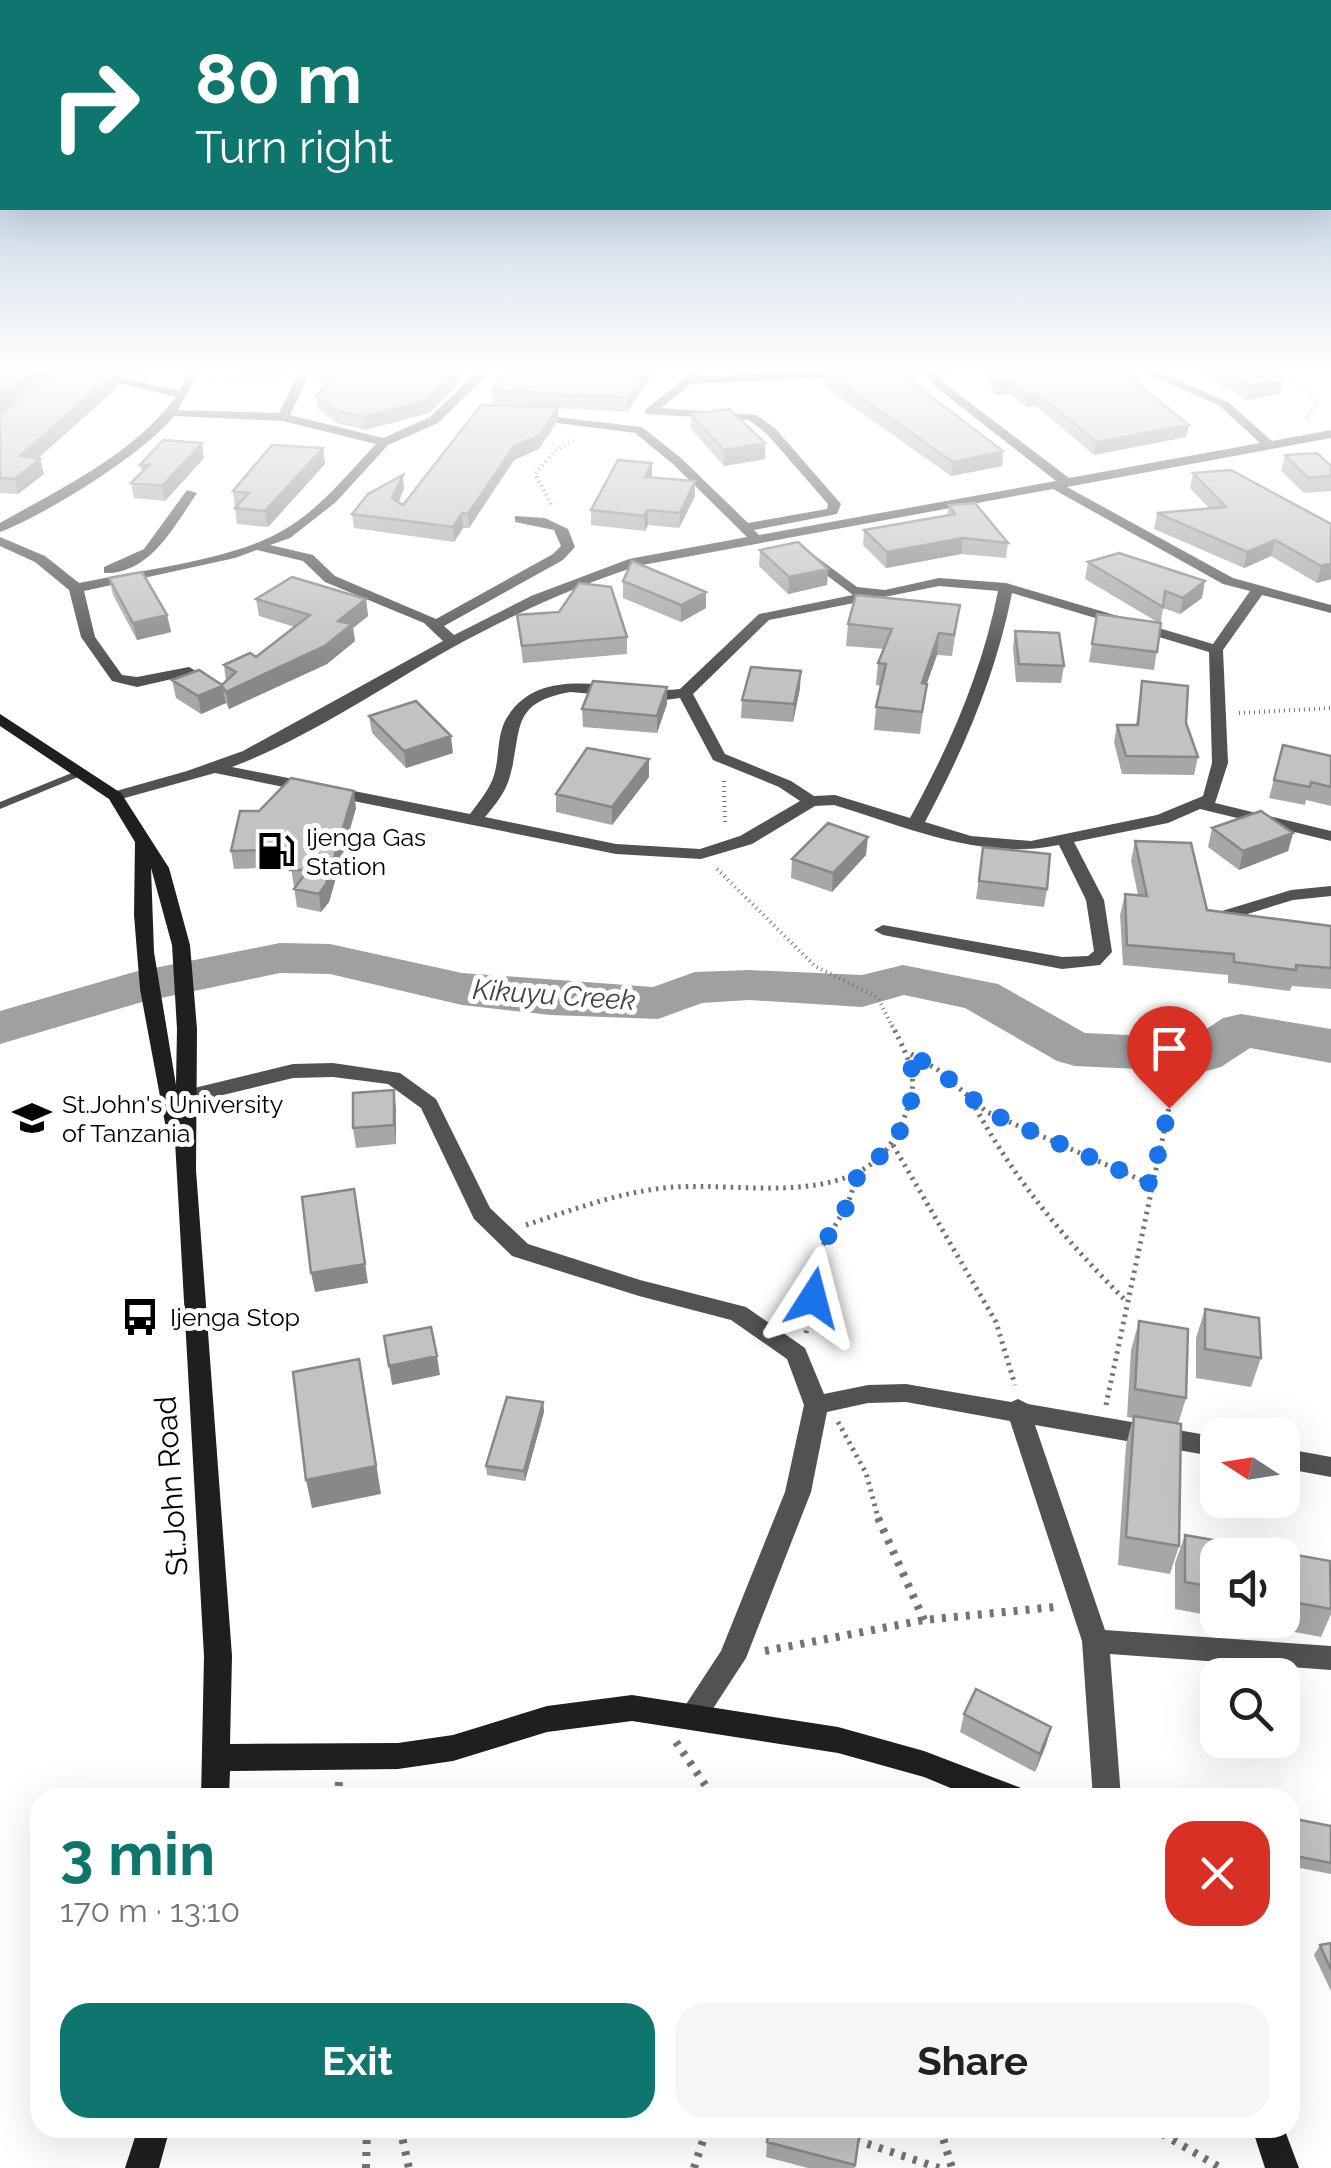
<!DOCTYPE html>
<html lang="en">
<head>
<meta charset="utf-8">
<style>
	body { margin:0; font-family:Raleway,sans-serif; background:#f6f6f6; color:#202124; height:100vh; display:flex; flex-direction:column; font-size:38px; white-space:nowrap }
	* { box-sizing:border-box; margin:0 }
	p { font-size:32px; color:#757577 }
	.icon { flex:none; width:55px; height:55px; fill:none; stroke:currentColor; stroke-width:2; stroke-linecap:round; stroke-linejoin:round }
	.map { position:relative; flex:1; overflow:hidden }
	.drawer { position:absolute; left:30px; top:1788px; width:1270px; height:350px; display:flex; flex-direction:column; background:#fff; border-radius:30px; box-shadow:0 10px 40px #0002 }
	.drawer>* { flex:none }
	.hud { position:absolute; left:0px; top:0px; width:1332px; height:210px; box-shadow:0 10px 40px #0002; background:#0f766e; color:#fff; overflow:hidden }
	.needle { width:65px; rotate:282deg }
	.buttons { position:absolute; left:1200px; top:1418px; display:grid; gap:20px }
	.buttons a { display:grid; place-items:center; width:100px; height:100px; border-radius:20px; background:#fff; box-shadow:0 10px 40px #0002; font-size:50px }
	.pin { position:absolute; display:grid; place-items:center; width:85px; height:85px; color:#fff; margin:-102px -42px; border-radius:50% 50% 50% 0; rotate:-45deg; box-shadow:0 0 10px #0007 }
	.pin .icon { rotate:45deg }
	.me { position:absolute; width:110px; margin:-55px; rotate:9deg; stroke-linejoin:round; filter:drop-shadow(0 0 8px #0008) }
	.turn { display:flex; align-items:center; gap:35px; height:210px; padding:0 30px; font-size:45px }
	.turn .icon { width:130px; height:130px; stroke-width:2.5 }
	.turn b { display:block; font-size:70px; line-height:85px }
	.round { display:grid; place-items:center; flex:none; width:105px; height:105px; border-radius:30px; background:#f6f6f6 }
	.headline { display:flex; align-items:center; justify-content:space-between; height:170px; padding:0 30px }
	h1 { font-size:60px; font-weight:700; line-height:75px; color:#0f766e }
	.action { display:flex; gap:20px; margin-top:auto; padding:20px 30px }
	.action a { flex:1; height:115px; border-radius:30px; background:#0f766e; color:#fff; font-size:40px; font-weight:700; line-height:115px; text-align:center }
	.action a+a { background:#f6f6f6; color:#202124 }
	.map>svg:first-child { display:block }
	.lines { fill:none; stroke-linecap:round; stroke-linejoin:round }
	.river { fill:#a0a0a0; fill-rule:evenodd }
	.path-far2 { stroke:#747474; stroke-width:4; stroke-dasharray:1 4; stroke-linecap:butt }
	.path-far1 { stroke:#747474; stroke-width:5; stroke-dasharray:2.5 5; stroke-linecap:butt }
	.path { stroke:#747474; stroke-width:8; stroke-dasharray:4 8; stroke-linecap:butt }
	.lane { fill:#525252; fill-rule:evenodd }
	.street { fill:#525252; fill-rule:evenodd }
	.secondary { fill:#1f1f1f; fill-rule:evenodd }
	.wall { fill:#a7a7a7 }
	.shaded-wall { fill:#888 }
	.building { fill:#c2c2c2; stroke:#888; stroke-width:2.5 }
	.route { stroke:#1a73e8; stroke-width:18; stroke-dasharray:0 32.4 }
	.labels { text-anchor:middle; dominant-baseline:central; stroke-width:10; stroke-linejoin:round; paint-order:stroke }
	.poi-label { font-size:25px; fill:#000; stroke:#fff; text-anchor:start }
	.water-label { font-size:28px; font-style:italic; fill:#414141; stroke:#fff }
	.near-street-label { font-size:30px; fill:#000; stroke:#fff }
</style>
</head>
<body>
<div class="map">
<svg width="1331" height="2168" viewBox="0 0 1331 2168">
	<rect width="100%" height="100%" fill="#fff"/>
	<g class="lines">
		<path class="river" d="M280,943l50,1 132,29 191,14 42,-15 54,-2 113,5 41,-10 95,19 87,49 108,5 30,-20 18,-4 90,15v34l-81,-15 -29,19 -18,5 -128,-6 -18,-5 -92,-53 -61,-13 -42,12 -113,-7 -47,3 -44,16 -107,-4 -89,-10 -132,-31 -50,-1 -138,29 -142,42v-33l134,-39z"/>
		<path class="path-far2" d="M1280,366l37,38 -11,14
			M210,382l69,-2
			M551,504l-16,-30 20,-23 20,-11
			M1239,713l92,-5
			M724,781l1,43
			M717,869l98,97 63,32 15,30"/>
		<path class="path-far1" d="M911,1054l27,16 49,42 163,72
			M972,1101c40,76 93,139 154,200
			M893,1145l103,177 19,63
			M526,1225c49,-16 96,-34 148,-38 74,-5 191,25 227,-62 20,-45 12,-58 -9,-100
			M806,1333l15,-85 26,-42 12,-35
			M1106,1405l63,-297 18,-39
			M838,1422l28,51 13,48"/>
		<path class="path" d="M878,1518l46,102
			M765,1651l159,-31 131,-13
			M676,1742l38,56
			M338,1798l1,-17
			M400,2128l9,40
			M940,2128l12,40
			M1152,2128l69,40
			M856,2140l83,28
			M366,2168l1,-40
			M694,2168l13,-40"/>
		<path class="lane" d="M79,770l5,3 -1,2 -83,34v-7z"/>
		<path class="street" d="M191,366h11l-24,44 101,3 23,-47h11l-23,49 93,23 47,-21 54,-51h12l-58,57 -50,22 -52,57 -46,36 -20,7 43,10 22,21 101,43 117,-65 8,-8 -7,-16 -39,-8v-6l30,2 23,11 7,18 -12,13 -119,66 10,9 77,-39 98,-37 118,-22 -74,-73 -38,-31 -101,-13 -6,-4 2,-2 112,13 39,31 67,65 79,-14 1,-5 -61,-70 -18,-14 -104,-6v-4l55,-44h12l-12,11 214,-11h74l-50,8 7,10 124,94 191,-35 -40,-37 -90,-40h15l83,36 44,39 59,-11v8l-264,49 166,91 98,27v8l-69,-18 -39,55 5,113 -13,40 116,28v10l-131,-32 -32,14 -94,19 30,58 8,52 -12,13 -38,4 -179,-34 -9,-5 9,-5 179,32 26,-1 6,-5 -8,-51 -27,-55c-78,16 -152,-18 -225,-40l-19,1 -63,38 -51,15 -85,-5 -401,-81 -94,26h-12v-6l78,-22 56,-20 200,-110 -19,-18 -99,-41 -22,-21 -46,-11 -22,8 -151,33 11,46 27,38 15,2 52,-10 7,4 -2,3 -57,13 -25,-6 -31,-44 -12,-47 -34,-28 -35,-16v-9l45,19 34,27c57,-12 152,-23 201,-51 38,-20 67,-58 96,-88l-93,-23 -109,-5c-30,38 -129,99 -174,116v-9c63,-36 131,-67 176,-126l-75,-18 -101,-2v-6l101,2 79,18zM925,373l12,15 119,93 -297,54 -5,-5 83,-16 4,-10 -66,-76 -19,-13 -95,-7 30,-24zM1053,489l170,95 27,7 -37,53 -207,-61 -67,-5 -54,12 -28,-3 -47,-35 -7,4 2,3 48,36 -94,19 -79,75c-56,7 -140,-32 -175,32 -7,14 -6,30 -9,46 -3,19 -15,32 -26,47l-238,-47c76,-29 146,-77 216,-117 61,-34 123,-62 189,-84zM939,586l59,5c-16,81 -48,154 -88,227l-75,-23 -21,1 -23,-15 -66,-27 -32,-60 76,-74zM1012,593l197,59 3,111 -9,33 -46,19 -126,26 -60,-5 -46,-14c39,-73 71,-147 87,-229zM570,692l95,8 15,-2 33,62 66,27 21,14 -60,35 -40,13 -84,-5 -131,-27c10,-12 21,-25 25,-41 13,-46 -1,-73 60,-84z
			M187,490l10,3c-22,32 -47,82 -93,80v-6l40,-18z
			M1331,886v10l-38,4 -65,20 -9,-5 3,-4 69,-21z
			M333,1063l67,10 36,26 54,109 38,36 112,36 106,27 59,41 19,46 44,-9 38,-1 105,18 7,-3 10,5 190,33v20l-183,-32 70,205 226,16v24l-221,-16 11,144h-28l-11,-157 -72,-220 -104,-19 -38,1 -41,9 -16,80 -65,166 -43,66 -10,4 -10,-4 -4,-9 42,-64 64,-159 19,-87 -17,-46 -56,-39 -92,-24 -127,-40 -38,-37 -53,-111 -33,-24 -55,-7 -40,1 -107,26 -10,-7 10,-7 107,-26z
			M1282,1448l49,9v20l-49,-9z"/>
		<path class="secondary" d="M0,714l121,79 48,75 21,77 7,84 -1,141 36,486 -2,88 168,-1 55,-8 94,-29 85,-11 206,32 86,24 97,37 4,10h-50l-51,-21 -86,-24 -206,-32 -85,11 -94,29 -55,8 -168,2 -1,27h-28l3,-142 -29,-515 -8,-7 -27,-145 -6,-74 1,-73 -26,-43 -109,-73zM151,868l21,77 5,84 -1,56 -22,-133z
			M138,2128h32l-11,40h-34z
			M1252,2128h32l15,40h-34z"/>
	</g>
	<path class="wall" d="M0,366h150l-7,6 -13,4 -29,-7h-39l53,4 3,14 -80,71 2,1 4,15 -26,20 -18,-1v-79l58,-45h-24l3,13z
		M219,366h79l-6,8 -72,-1z
		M312,366h76l-3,6h44l4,-6h32l-12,24 -24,23 -64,17 -28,-7 -19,-14 -2,-13 9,-10 -12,-11z
		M520,366h139l-32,46 -69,-4v12l-19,29 -25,11 -45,68h-6l-9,14 -100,-14 -2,-14 52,-25 -5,13 4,3 118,-99 -28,-2 -1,-14 22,-15z
		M722,366h31l-2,5 -29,1z
		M981,366h156l-1,7 -10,2 63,50 -3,12 -92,18 -58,-49 -10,1 -16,-13 -15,1 -14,-24z
		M1190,366h71l23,14 -4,14 -34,6z
		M824,372l179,79 -1,15 -51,10 -128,-90z
		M691,414l74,29v16l-41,7 -33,-37z
		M323,448l2,16 -57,63 -31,-3 -4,-33z
		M1285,455l46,11v25l-27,2 -23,-22z
		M204,458l-39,43 -31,-3 -3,-15 11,-11 -2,-7z
		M652,463v14l43,4v15l-16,32 -31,-3 -3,6 -54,-6v-15z
		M1193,473l138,51v55l-14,4 -46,-27 -27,12 -90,-39 3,-16 52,-5 -19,-20z
		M949,505l59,38 -2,15 -45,-4 -75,14 -23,-23 1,-15 83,-15z
		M760,550l68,19 -1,16 -39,9 -29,-28z
		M1088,562l114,36 -22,16 -17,-6 -9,62 -65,-8 8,-48 62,9 -74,-44z
		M109,578l58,37 4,17 -34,8 -24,-45z
		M623,581l83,11v16l-25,14 -58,-24z
		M256,599h110l2,17 -15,12 2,13 -28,23 -98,45 -3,-6 -25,11 -25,-16 -4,-18 50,5 4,-4 -2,-16 32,-8 39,-30 -36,-11z
		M960,605l-8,51 -15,-1 -10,28 -7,51 -46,-4 2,-23 5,-21 -5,-1 2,-22 6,-14 -38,-3 2,-22z
		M517,615l110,22v17l-104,9z
		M1015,631l49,35 -3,17 -45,-1 -3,-34z
		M1142,681l44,42 12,34 -4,18 -72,-1 -8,-32 3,-17h19z
		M800,688l-7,34 -52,-4 1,-18z
		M667,704l-10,29 -74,-6 -1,-18z
		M369,716l84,37 -47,15 -34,-35z
		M1283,745l48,11v50l-25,-6 -1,5 -36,-7z
		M649,759v18l-37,48 -56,-13v-18z
		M356,808l-27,94 -8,10 -24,-5 -6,-40 -57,2 -3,-18z
		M1212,828l81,5 -5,18 -49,19 -31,-23z
		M1135,841l72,69 124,16v63l-39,-3 -2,5 -62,-8v-8l-105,-10 -3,-50 5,-21 13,1 -7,-34z
		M983,847l64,42 -3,18 -68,-8z
		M866,855l-34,37 -41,-14 1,-19z
		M396,1109v35l-40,4 -3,-20z
		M1205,1309l56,49 -10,29 -55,-9v-40z
		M1139,1321l47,77 -8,26 1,122 -9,28 -52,-9 8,-120 7,-27 -6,-1 4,-67z
		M543,1402l1,10 -19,69 -38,-6 -1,-9z
		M1185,1535l145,26 1,53 -10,23 -90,-17h51v-65h-64v62l-43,-8v-46z
		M964,1714l87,13 -5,18 -11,27 -75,-40z
		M1290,1818l41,8v48l-41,-8z
		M1331,1943v48l-17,-36 6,-10z
		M860,2129l-5,39h-47l-42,-11 1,-15z"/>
	<path class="shaded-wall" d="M129,366h21l-7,6 -13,4z
		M458,366h7l-12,24 -24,23 -64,17 -2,-13z
		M649,366h10l-32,46v-14z
		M1115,366h22l-1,7 -23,5z
		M34,367l3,15 -37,31v-17z
		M115,373l3,14 -94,84 -4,-15z
		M1284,380l-4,14 -34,6 3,-14z
		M1011,382l-1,12 -15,1 1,-12z
		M1038,394l-2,12 -10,1 1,-12z
		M558,407v13l-19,29 -25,11 -45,68 -1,-14 46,-68z
		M1189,425l-3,12 -92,18 2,-13z
		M202,443l2,15 -39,43 -3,-15z
		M765,443v16l-41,7v-16z
		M323,448l2,16 -57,63 -3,-16z
		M1003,451l-1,15 -51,10 2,-14z
		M40,459l4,15 -26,20 -3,-15z
		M652,463v15l-7,-1z
		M403,475l1,14 -11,23 -1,-14z
		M695,481v15l-16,32 1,-15z
		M648,510v15l-3,6 -1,-15z
		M462,513l1,15 -9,14 -1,-15z
		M963,538l-2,16 -75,14 1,-16z
		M1275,540l-4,16 -27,12 3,-16z
		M1331,563v16l-14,4 4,-17z
		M828,569l-1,16 -39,9 1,-17z
		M1205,581l-3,17 -22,16 3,-16z
		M706,592v16l-25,14v-17z
		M366,599l2,17 -15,12 2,13 -28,23 -98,45 -3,-17 112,-71z
		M167,615l4,17 -34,8 -4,-17z
		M939,633l-2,22 -18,50 3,-22z
		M801,671l-1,17 -7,34 1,-18z
		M222,686l4,17 -25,11 -3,-18z
		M667,687v17l-10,29v-17z
		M451,736l2,17 -47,15 -2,-17z
		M649,759v18l-37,48v-18z
		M354,791l2,17 -27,94 -8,10 -2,-18z
		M1293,833l-5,18 -49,19 4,-19z
		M868,837l-2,18 -34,37 1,-19z
		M394,1090l2,19v35l-2,-19z
		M354,1189l14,94 -53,9 -4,-19z
		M437,1356l3,19 -48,10 -3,-19z
		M364,1387l17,107 -69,14 -6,-28z
		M543,1402l1,10 -19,69 -1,-10z
		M1051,1727l-5,18 -11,27 5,-18z"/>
	<path class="building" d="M316,366h65l-3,6h51l4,-6h25l-6,11 -25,23 -64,17 -28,-7 -19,-14 15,-15z
		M520,366h129l-22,32 -135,-8 12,-16 10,1z
		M875,366h16l112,85 -50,11 -129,-90z
		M986,366h129l74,59 -93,17 -58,-48 -11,1 -16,-13 -15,1z
		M1216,366h45l23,14 -35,6z
		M0,367h34l-34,29z
		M58,369l57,4 -95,83 20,3 -25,20 -15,-1v-36l1,-1h-1v-27z
		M481,405l77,2 -19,29 -25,10 -46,68 -6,-1 -9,14 -101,-13 16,-20 35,-19 -11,23 11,7z
		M729,409l36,34 -41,7 -33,-36z
		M163,440l39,3 -40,43 -31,-3 18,-18h-9z
		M272,445l51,3 -58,63 -30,-3 14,-15 -16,-2z
		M1317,453l14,13v10l-23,2 -23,-23z
		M618,460l34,3 -7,14 50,4 -15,32 -32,-3 -4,6 -53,-6z
		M1231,470l100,54v39l-10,3 -46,-26 -28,12 -90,-39 69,-6 -33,-34z
		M975,503l33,40 -45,-5 -76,14 -23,-22 91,-16 -6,-9z
		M798,542l30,27 -39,8 -29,-27z
		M1119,553l86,28 -22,17 -18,-7 -2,16 -75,-45z
		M632,561l74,31 -25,13 -58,-24z
		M142,572l25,43 -34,8 -24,-45z
		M292,577l74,22 -28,22 14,3 -27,22 -99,46 -4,-6 -24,10 -26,-16 27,-10 23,15 14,-13 -12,-7 26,-12 6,4 54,-42 -54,-16z
		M579,583l32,4 16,50 -105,9 -5,-31 42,-3z
		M856,595l104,10 -6,30 -15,-2 -17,50 5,1 -5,28 -46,-5 10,-43 -8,-1 14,-34 -44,-5z
		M1097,614l64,9 -4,29 -65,-8z
		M1015,631l44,2 5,33 -45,-2z
		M751,667l50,4 -7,33 -52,-4z
		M593,681l74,6 -10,29 -75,-7z
		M1142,681l46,5 -2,37 12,34 -72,-1 -9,-31h21z
		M416,701l35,35 -47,15 -35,-35z
		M1283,745l48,11v31l-20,-5 -1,5 -36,-7z
		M587,748l62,11 -37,48 -56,-13z
		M291,778l63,13 -28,93 -7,10 -25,-5 14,-19h-18l6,-21 -65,2 9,-40h19z
		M1261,811l32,22 -50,18 -31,-23z
		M828,823l40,14 -35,36 -41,-14z
		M1135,841l56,2 16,67 124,16v42l-35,-3v5l-62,-8v-8l-107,-9 -2,-51 22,2z
		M983,847l67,7 -3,35 -68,-8z
		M394,1090v35l-41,3v-35z
		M354,1189l11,75 -54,9 -9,-76z
		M1205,1309l54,9 2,40 -56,-9z
		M1139,1321l49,8 -2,69 -51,-9z
		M431,1327l6,29 -48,10 -5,-30z
		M359,1359l17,107 -70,14 -13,-108z
		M507,1397l36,5 -19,69 -38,-5z
		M1134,1416l47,8 -2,122 -53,-9z
		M1185,1535l145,26 1,48 -49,-9v-45h-64v33l-33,-6z
		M976,1689l75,38 -11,27 -76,-40z
		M1290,1818l41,8v37l-41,-8z
		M1331,1943v27l-11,-25z
		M770,2128h83l7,1 -5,36 -88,-23z"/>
	<linearGradient id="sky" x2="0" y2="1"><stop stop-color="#8baccb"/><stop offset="0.55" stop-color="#fff"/><stop offset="1" stop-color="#fff" stop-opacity="0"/></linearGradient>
	<rect width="1331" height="670" fill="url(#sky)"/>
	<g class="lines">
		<path class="route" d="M813,1298l8,-50 26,-42 12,-34c42,-25 64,-71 49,-119l30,17 50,42 163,72 18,-76"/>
	</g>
	<defs>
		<g id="fuel-bare" transform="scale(3)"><path d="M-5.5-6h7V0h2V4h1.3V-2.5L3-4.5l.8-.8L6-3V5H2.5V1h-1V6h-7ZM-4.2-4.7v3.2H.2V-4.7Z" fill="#000" stroke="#fff" stroke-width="2.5" paint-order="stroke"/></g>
		<g id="university-bare" transform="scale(3)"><path d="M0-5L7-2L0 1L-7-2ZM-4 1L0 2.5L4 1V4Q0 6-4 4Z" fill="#000" stroke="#fff" stroke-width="2.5" paint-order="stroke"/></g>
		<g id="bus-bare" transform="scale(3)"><path d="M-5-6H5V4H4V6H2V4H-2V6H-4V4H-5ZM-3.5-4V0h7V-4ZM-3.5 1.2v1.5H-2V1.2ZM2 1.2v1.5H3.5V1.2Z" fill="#000" stroke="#fff" stroke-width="2.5" paint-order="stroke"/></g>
	</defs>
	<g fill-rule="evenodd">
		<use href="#fuel-bare" x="276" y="851"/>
		<use href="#university-bare" x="32" y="1118"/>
		<use href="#bus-bare" x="140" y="1317"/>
	</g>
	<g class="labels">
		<g class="poi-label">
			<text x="306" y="837">Ijenga Gas<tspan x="306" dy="29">Station</tspan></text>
			<text x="62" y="1104">St.John's University<tspan x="62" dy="29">of Tanzania</tspan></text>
			<text x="170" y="1317">Ijenga Stop</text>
		</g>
		<g class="water-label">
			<text transform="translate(554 995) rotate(4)">Kikuyu Creek</text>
		</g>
		<g class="near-street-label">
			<text transform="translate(171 1486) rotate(-94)">St.John Road</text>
		</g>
	</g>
</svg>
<div class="buttons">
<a><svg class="needle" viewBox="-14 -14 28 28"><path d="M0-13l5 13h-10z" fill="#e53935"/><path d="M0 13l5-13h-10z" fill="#757577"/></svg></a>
<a><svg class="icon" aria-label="sound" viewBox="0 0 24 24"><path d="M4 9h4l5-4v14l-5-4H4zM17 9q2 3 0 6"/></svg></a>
<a><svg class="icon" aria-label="search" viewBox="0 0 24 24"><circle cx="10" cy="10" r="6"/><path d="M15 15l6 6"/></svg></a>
</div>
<div class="pin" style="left:1169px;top:1108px;background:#d93025"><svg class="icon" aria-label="arrive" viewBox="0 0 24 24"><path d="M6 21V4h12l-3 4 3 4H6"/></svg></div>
<svg class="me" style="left:813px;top:1298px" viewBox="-20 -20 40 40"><path d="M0-17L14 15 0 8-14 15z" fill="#1a73e8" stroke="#fff" stroke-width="4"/></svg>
<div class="hud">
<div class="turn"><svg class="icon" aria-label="right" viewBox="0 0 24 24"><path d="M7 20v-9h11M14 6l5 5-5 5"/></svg><div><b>80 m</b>Turn right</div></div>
</div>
<section class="drawer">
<div class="headline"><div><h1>3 min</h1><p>170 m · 13:10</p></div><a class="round" style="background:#d93025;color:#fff"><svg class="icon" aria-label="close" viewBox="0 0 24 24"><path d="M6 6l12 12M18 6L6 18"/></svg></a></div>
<div class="action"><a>Exit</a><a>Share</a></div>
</section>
</div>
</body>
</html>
